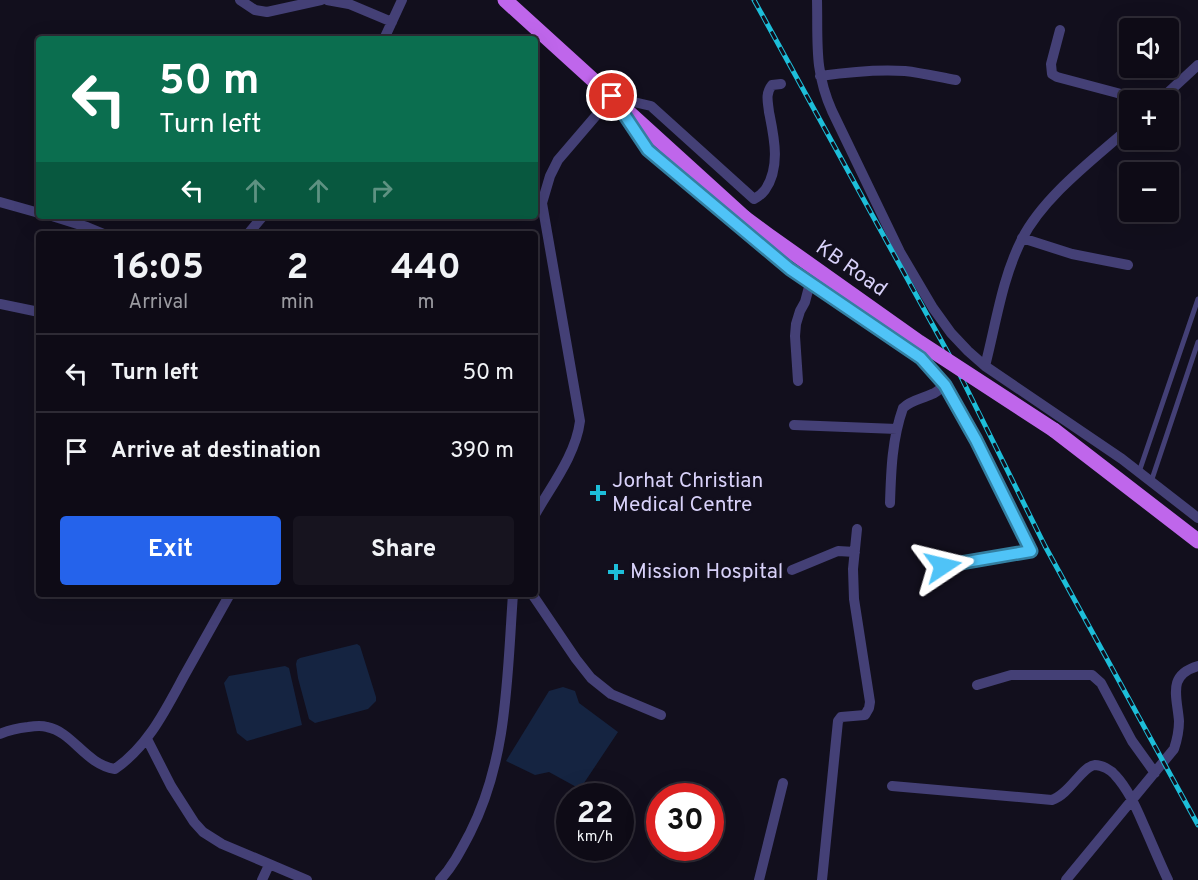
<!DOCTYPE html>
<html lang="en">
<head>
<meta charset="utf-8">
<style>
	body { margin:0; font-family:Overpass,sans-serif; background:#17141f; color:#f1f3f6; height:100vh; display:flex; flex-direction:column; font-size:22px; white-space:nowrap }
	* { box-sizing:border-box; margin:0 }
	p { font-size:20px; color:#9b9ba1 }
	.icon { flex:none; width:33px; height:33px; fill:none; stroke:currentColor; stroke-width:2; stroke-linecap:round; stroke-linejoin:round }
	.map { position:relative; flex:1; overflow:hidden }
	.details { position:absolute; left:36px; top:231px; width:502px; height:366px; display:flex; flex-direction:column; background:#0e0b16; border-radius:6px; box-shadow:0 6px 24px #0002,0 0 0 2px #2e2b35 }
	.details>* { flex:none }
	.banner { position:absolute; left:36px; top:36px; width:502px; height:183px; border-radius:6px; box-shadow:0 6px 24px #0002,0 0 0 2px #2e2b35; background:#0b6e4f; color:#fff; overflow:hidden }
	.buttons { position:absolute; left:1119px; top:18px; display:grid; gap:12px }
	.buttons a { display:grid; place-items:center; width:60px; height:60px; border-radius:6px; background:#0e0b16; box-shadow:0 6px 24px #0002,0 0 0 2px #2e2b35; font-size:30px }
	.speed { position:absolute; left:556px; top:783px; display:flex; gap:12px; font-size:30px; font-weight:700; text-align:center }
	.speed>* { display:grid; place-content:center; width:78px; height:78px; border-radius:50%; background:#0e0b16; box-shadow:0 6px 24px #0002,0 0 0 2px #2e2b35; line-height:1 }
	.speed small { font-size:15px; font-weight:400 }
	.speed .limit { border:9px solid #d22; background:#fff; color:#111 }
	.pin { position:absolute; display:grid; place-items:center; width:51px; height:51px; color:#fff; margin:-26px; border:3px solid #fff; border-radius:50%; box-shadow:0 2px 6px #0007 }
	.me { position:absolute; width:66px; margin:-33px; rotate:80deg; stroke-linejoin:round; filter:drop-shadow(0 0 4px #0008) }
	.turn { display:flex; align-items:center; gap:21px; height:126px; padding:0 24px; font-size:27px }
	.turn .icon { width:78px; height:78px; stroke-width:2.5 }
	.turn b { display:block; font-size:42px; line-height:51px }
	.lanes { display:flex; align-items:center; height:57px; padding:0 24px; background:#0003; justify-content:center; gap:30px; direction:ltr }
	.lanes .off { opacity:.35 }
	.eta { display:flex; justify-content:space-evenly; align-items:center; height:102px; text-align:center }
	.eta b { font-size:36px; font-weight:700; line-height:42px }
	.cta { display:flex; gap:12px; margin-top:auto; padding:12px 24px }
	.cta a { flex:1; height:69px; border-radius:6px; background:#2563eb; color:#fff; font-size:24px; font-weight:700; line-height:69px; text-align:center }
	.cta a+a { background:#17141f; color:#f1f3f6 }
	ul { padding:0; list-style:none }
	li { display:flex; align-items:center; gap:18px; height:78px; padding:0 24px; border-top:2px solid #2e2b35 }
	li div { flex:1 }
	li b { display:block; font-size:22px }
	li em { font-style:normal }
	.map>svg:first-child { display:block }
	.water { fill:#152441 }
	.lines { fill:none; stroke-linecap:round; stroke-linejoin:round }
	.service { stroke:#444076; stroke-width:5 }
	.minor { stroke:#444076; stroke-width:10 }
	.primary { stroke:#bf66eb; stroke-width:15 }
	.rail-casing { stroke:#1dbed9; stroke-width:5 }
	.rail { stroke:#120f1d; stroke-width:3; stroke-dasharray:9; stroke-linecap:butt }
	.primary-bridge { stroke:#bf66eb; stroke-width:15 }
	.route-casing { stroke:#337fa1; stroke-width:15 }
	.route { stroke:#4fc3f7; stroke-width:10 }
	.poi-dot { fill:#1dbed9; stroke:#120f1d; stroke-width:2 }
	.labels { text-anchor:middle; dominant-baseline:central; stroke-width:6; stroke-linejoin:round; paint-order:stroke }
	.street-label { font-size:21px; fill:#d8d1f9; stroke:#120f1d }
	.poi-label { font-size:21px; fill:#d8d1f9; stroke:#120f1d; text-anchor:start }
</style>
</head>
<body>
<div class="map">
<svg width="1198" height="880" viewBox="0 0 1198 880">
	<rect width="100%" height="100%" fill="#120f1d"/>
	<path class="water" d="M357,644l3,2 16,51v4l-8,8 -53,14 -6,-4 -11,-41 -2,-14 1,-4 3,-2z
		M285,666l4,2 13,57 -55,16 -10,-8 -13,-50 5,-7z
		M563,687l12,4 4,12 39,29 -38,57 -31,-17 -14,3 -29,-14 43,-70z"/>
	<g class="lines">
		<path class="service" d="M1139,472l59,-173
			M1151,482l47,-140"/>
		<path class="minor" d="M240,0l15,10 12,2 54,-12
			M327,0l22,4 43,18
			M817,0c1,43 -3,71 15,111l68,141 33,56 18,25 17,18 17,15
			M1060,30l-9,34 1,10 5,3 64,17 14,6
			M384,39l18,-39
			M820,76c28,-4 56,-7 85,-5 17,2 34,6 51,9
			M612,97l39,9 103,93c4,-2 8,-5 11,-9 16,-23 9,-53 4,-78 -1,-10 -4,-18 3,-27l9,-1
			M1160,100l38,-35
			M624,114l24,36 142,119 20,14 -5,19 -5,9 -4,13 -1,12 3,45
			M1130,127c-36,32 -86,69 -108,112 -20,39 -26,85 -37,127l137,93 76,59
			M0,202l39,11
			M52,216l35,11 17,7
			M248,234l15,-18
			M1022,238l50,16 56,11
			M810,283l111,75 24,27 31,55 55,111 -88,15
			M0,304l39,8
			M794,425l103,4
			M890,503c1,-32 2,-64 13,-95 8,-8 19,-9 29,-14 5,-2 9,-6 13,-9
			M536,513c16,-28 40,-59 44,-92l-38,-218 8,-27 8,-16 54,-63
			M792,570l46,-19 17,1
			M532,594l44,65 15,19 20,16 50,21
			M977,685l34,-10h81l9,8 31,58 23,32
			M0,734c9,-4 18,-6 28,-7 6,-1 13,-2 19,0 26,5 38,37 68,42 33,-23 50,-58 69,-93 15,-27 31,-55 46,-82
			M147,739l24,47 23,36 9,10 19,12 85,36
			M892,786l160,14c18,-6 30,-34 43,-35 7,0 16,5 20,10 14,15 22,35 30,53 8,18 15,35 23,52
			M262,880l7,-15
			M440,880c13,-14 21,-30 30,-47 38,-75 37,-157 43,-239
			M759,880l24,-97
			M822,880l16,-159 3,-4 24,-2 4,-7 1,-6 -16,-103 -1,-30 4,-40
			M1066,880l108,-131c3,-9 5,-18 5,-28 -2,-25 -12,-46 19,-55"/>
		<path class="primary" d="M505,0l240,218
			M1054,430l144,111"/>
		<g class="rail-casing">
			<path id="rail" d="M754,0l204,371 87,175 153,279"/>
		</g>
		<use href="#rail" class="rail"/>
		<path class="primary-bridge" d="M745,218l23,17 151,107 135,88"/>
	</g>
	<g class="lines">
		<g class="route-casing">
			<path id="route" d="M612,96l36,54 142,119 131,89 24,27 31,55 55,111 -88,15"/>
		</g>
		<use href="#route" class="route"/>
	</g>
	<g class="poi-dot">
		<path d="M595 484h6v6h6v6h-6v6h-6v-6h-6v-6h6z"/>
		<path d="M613 563h6v6h6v6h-6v6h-6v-6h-6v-6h6z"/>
	</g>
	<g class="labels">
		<g class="street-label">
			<text transform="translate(851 269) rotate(35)">KB Road</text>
		</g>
		<g class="poi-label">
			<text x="612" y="481">Jorhat Christian<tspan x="612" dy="24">Medical Centre</tspan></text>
			<text x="630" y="572">Mission Hospital</text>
		</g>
	</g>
</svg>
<div class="buttons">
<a><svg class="icon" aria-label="sound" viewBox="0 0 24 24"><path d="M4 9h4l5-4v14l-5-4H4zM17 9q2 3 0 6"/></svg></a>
<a>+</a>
<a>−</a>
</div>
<div class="speed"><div>22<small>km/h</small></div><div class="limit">30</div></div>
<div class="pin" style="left:612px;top:96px;background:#d93025"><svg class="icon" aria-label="arrive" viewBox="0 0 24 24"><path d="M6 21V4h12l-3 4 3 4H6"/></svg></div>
<svg class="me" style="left:943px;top:566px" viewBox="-20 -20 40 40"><path d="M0-17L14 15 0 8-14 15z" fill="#4fc3f7" stroke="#fff" stroke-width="4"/></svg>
<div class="banner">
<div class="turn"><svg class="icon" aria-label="left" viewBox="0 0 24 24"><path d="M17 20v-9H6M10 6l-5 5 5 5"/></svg><div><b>50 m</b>Turn left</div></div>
<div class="lanes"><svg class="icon" aria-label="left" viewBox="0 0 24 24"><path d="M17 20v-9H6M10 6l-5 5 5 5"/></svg><svg class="icon off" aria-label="ahead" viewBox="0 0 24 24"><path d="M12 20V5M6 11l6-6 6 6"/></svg><svg class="icon off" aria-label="ahead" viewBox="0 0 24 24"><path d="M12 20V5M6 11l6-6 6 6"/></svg><svg class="icon off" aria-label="right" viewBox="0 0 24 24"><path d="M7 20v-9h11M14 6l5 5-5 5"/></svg></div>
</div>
<section class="details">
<div class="eta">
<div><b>16:05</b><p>Arrival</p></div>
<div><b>2</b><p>min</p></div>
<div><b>440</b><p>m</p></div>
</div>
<ul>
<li><svg class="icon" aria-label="left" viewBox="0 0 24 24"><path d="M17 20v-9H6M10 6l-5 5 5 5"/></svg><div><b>Turn left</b></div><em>50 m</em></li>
<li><svg class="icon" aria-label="arrive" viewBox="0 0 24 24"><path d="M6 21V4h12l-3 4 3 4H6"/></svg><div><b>Arrive at destination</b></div><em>390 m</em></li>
</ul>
<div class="cta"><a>Exit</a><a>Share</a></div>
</section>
</div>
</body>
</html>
